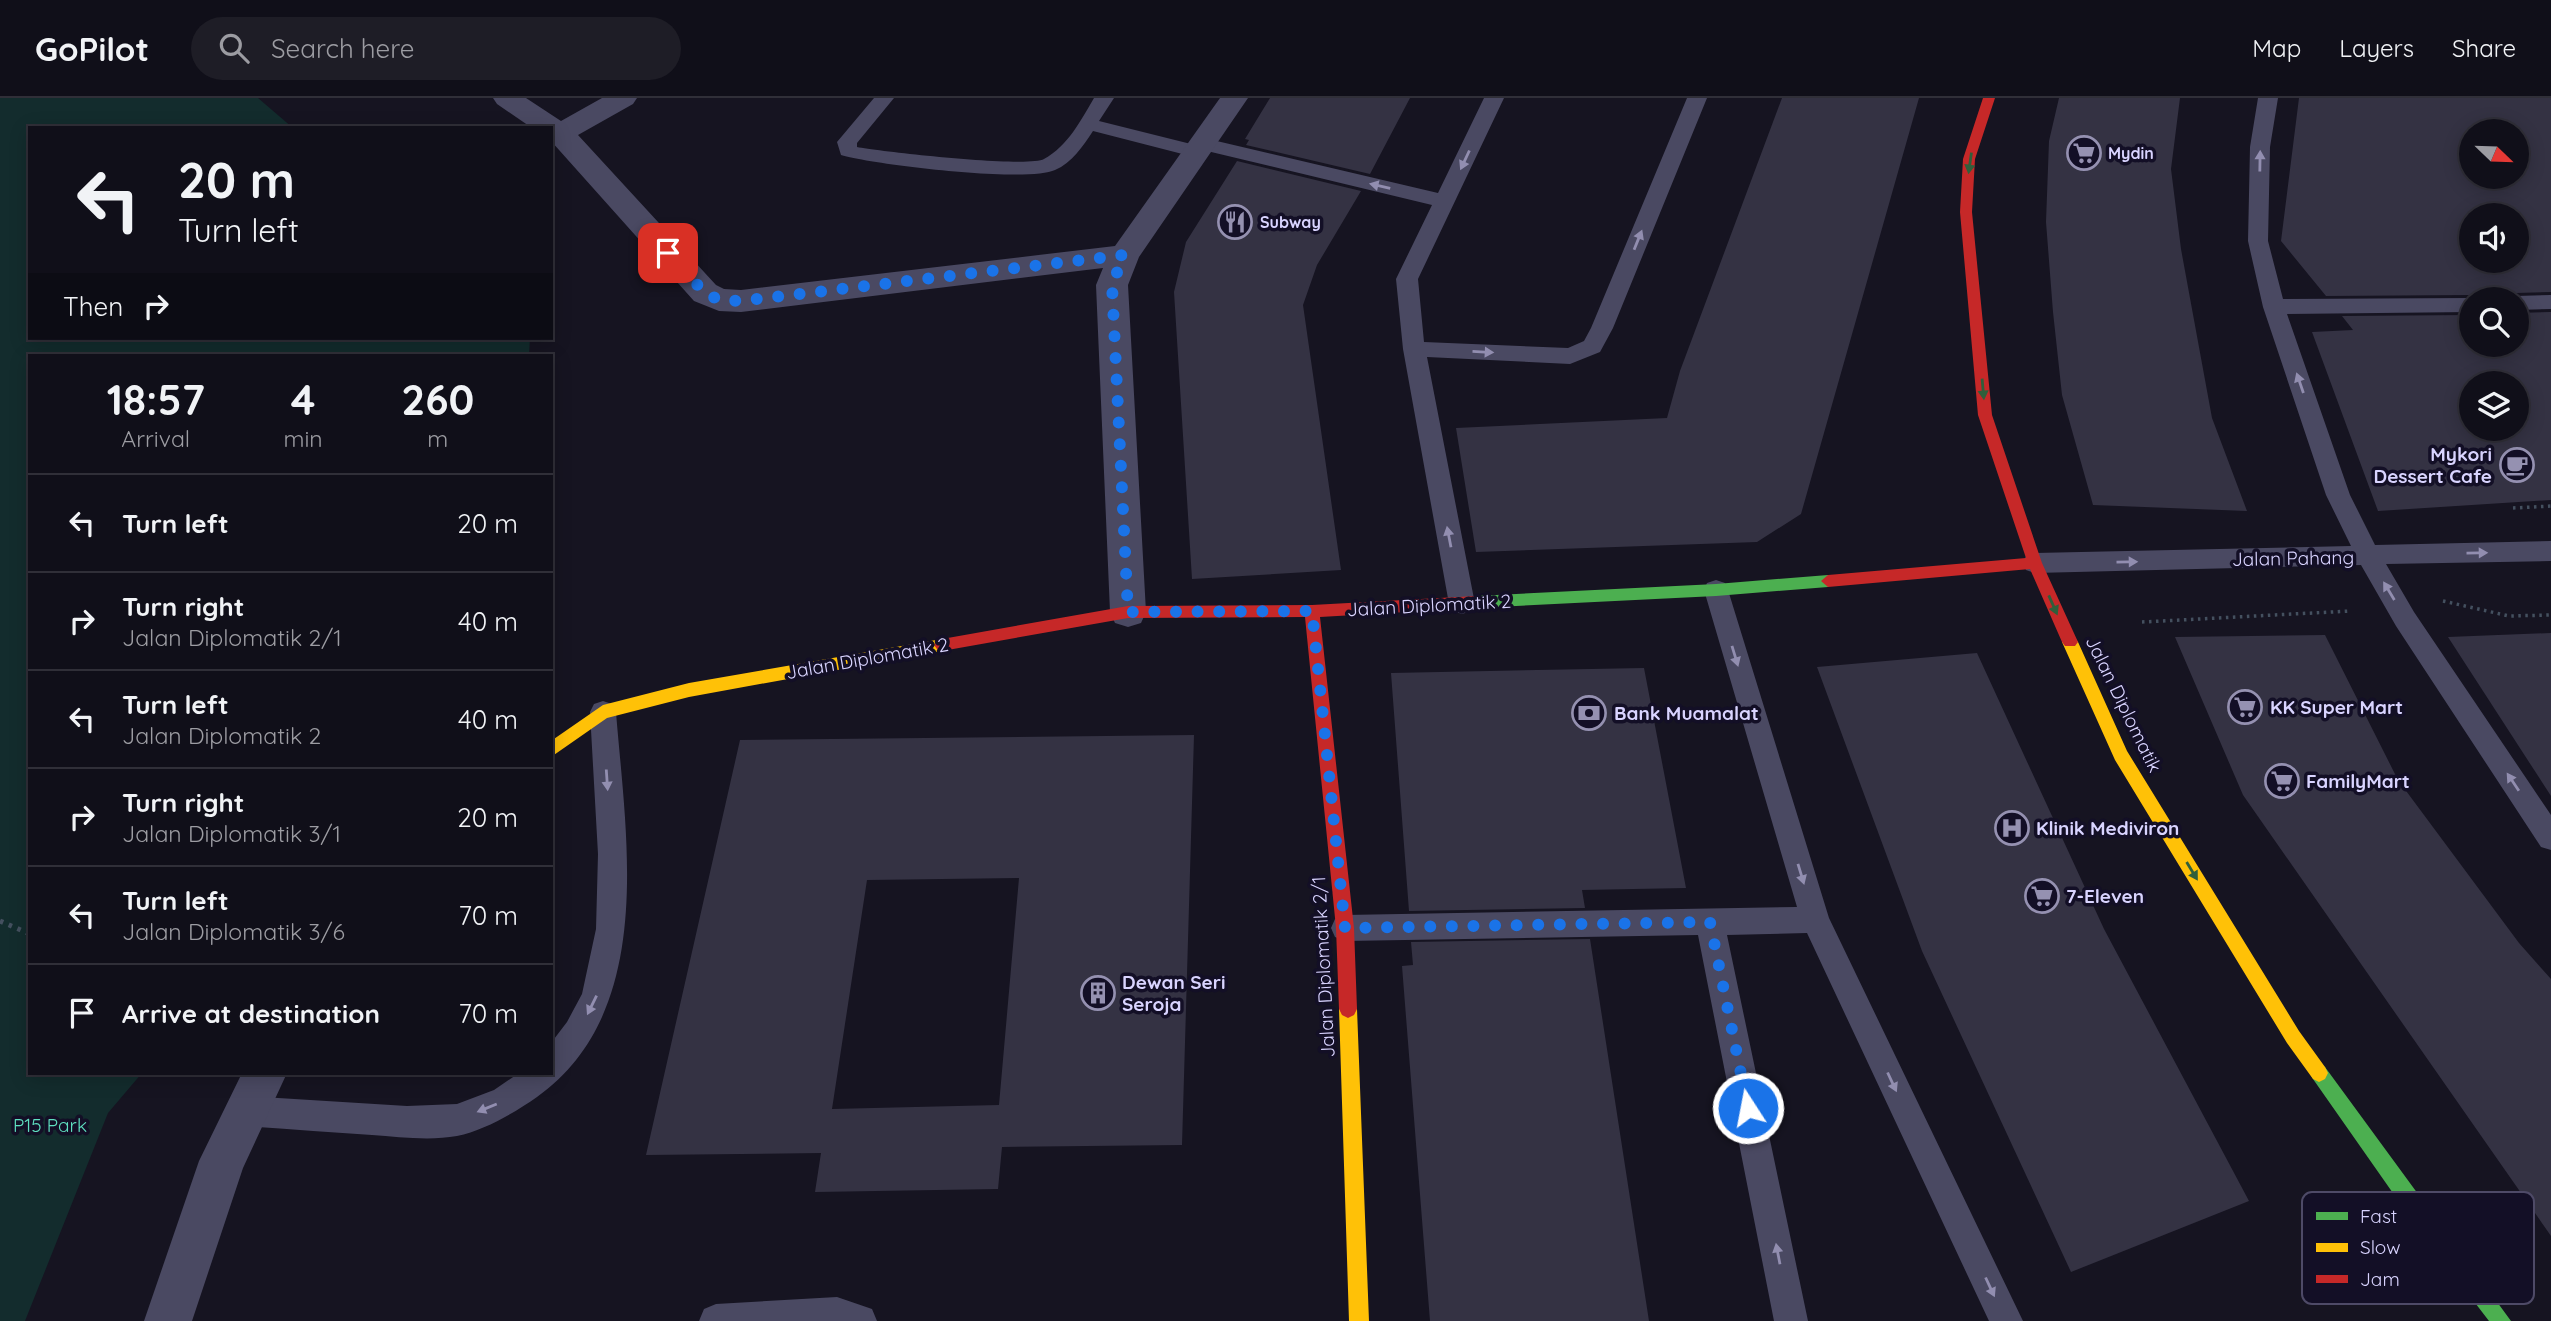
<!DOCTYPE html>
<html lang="en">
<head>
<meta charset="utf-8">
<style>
	body { margin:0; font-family:Quicksand,sans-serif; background:#1e1d26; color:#f1f3f6; height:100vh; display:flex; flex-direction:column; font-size:26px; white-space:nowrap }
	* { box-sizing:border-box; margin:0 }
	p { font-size:23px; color:#9c9ca2 }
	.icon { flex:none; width:38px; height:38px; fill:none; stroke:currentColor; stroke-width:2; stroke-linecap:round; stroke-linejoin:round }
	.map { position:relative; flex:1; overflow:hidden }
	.drawer { position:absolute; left:28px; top:256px; width:525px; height:721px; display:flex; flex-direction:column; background:#100f19; border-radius:0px; box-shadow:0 4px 18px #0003,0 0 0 2px #302f38 }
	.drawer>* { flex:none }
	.hud { position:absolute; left:28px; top:28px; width:525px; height:214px; border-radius:0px; box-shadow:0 4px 18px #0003,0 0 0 2px #302f38; background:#100f19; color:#f1f3f6; overflow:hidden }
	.needle { width:46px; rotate:113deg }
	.fabs { position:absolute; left:2459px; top:21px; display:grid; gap:14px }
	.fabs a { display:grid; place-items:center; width:70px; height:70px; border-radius:50%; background:#100f19; box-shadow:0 4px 18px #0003,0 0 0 2px #302f38; font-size:35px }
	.pin { position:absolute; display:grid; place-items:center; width:60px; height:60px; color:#fff; margin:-30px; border-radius:14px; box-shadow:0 4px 10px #0006 }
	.me { position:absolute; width:77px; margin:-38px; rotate:349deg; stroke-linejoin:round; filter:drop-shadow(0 0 5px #0008) }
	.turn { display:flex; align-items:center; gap:24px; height:147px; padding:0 35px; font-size:32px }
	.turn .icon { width:91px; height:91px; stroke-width:2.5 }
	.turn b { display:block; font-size:49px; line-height:60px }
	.then { display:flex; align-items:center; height:66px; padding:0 35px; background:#0003; gap:14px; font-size:26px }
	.eta { display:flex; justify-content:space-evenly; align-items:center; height:119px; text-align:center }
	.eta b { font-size:42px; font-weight:700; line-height:49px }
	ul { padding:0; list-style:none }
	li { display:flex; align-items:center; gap:21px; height:98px; padding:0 35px; border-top:2px solid #302f38 }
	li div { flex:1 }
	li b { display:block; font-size:26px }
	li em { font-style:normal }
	header { display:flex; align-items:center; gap:42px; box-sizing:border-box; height:98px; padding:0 35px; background:#100f19; border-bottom:2px solid #302f38 }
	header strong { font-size:33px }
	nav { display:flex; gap:38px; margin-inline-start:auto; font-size:24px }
	.search { width:490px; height:63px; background:#1e1d26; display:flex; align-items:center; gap:18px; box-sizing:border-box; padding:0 24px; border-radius:38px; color:#9c9ca2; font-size:26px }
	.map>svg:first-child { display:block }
	.green { fill:#132c2d }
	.building { fill:#343243; fill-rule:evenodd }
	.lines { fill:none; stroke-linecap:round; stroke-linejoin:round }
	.path-far1 { stroke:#44505f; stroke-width:3.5; stroke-dasharray:2.5 4.5; stroke-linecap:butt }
	.path { stroke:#44505f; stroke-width:5; stroke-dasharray:3.5 6; stroke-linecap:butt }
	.lane { fill:#4a4962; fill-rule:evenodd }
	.street { fill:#4a4962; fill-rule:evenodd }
	.fast { fill:#4caf50; fill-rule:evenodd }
	.slow { fill:#ffc107; fill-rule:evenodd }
	.jam { fill:#c62828; fill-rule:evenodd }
	.oneway { fill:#928eb0 }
	.oneway2 { fill:#305f3b }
	.route { stroke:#1a73e8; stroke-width:12; stroke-dasharray:0 21.6 }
	.labels { text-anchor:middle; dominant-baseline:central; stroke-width:7; stroke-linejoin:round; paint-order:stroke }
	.far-poi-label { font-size:16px; font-weight:bold; fill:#d9d4ff; stroke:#130f26; text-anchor:start }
	.poi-label { font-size:19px; font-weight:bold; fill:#d9d4ff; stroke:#130f26; text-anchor:start }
	.street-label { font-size:19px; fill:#d9d4ff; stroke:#130f26 }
	.park-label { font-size:19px; fill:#5fe0c0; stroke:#130f26 }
	.key { fill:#130f26; stroke:#4e4a67; stroke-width:2 }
	.key-label { font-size:19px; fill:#d9d4ff }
</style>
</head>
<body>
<header>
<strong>GoPilot</strong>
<div class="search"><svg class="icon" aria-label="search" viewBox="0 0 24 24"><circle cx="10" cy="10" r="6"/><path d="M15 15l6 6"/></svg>Search here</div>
<nav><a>Map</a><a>Layers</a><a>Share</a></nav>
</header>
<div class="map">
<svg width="2551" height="1223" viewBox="0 0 2551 1223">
	<rect width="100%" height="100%" fill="#161421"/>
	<path class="green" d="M0,0h258l35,30h-263v210h500l-1,17h-499v718h112l-34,40 -83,208h-25z"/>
	<path class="building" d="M1270,0h140l-40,76 -124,-29 3,-5 -4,-1z
		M1782,0h137l-118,416 -44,28 -281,10 -20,-124 211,-10 13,-47z
		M2059,0h121l-9,71 10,80 31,169 35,93 -154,-6 -31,-110 -9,-83 -7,-90 3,-81z
		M2299,0h252v194l-35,1 -12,6h-24l-9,-4 -145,1 -45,-55zM2471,33h45v46h-45zM2471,117h45v46h-45z
		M1237,63l124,30 -44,74 -14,40 38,265 -149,9 -18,-287 12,-50z
		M2551,214v188l-173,11 -66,-179 41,-2 -11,-14 129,-1v30h45v-32zM2471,285h45v46h-45z
		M2551,535v163l-103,-159z
		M2325,537l73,145 121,163 32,36v257l-308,-441 -68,-158z
		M1977,555l127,276 145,272 -178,71 -149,-321 -105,-284z
		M1644,570l42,220 -104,2 3,18 -176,3 -18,-238z
		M1194,637l-12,410 -180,2 -4,42 -183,3 6,-39 -175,2 94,-415zM1019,780l-20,227 -167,4 35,-229z
		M1590,841l59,382h-219l-28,-355 11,-1 -2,-23z"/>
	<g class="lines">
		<path class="path-far1" d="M2513,410l38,-2
			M2443,503l66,15 42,-1
			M2142,524l208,-11"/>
		<path class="path" d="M0,823l30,13"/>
		<path class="lane" d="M874,0h20l-37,45v4c26,5 171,21 187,12 24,-13 37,-39 50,-61h20l-15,23 96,24 2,-5 7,-2 234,55 46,-95h20l-86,181 6,63 144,6 16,-7 7,-13 96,-230h20l-94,230 -13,24 -30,12 -143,-7 48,247 -4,7 -9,3 -9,-3 -4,-7 -46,-255 -7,-70 36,-74 -225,-54 -2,5 -7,2 -105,-27c-10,15 -21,32 -38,39 -27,13 -180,-5 -214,-15l-4,-13z
			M2258,0h20l-8,49 -2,94 15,58 188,-1 6,1h-6v13l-184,2 63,181 25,50 176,-4v20l-165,3 28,48 137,203v35l-10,-3 -145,-221 -35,-61 -326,8 -9,-3 -3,-7 3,-7 9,-3 316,-7 -25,-51 -63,-188 -15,-66 2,-94z
			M2551,197v14l-35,1v-11h-9l9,-3z
			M1716,482l9,3 3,7 101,328 194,403h-34l-182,-388 -80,2 81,386h-34l-76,-386 -353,6 -10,-4 -4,-9 4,-9 10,-4 452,-8 -93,-317 3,-7z
			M603,603l9,3 4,8c10,127 41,299 -79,385 -23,16 -52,33 -80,39 -27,5 -58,1 -85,-1 -42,-3 -85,-6 -127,-9l-11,-4 -4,-11 4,-11 11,-4 162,10 50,-2 37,-14 25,-17h32v-30l16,-21 15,-28 14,-65 2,-75 -8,-142 4,-8z
			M837,1199l35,12 5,12h-178l5,-12 12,-5z"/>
		<path class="street" d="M493,0h33l35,23 41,-23h35l-4,6 -55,31 138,150 8,4 17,1 374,-44 105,-148h28l-109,159 -11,28 18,327 -5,11 -13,4 -13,-4 -5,-11 -14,-327 7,-17 -362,44 -22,-1 -25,-10 -143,-160v-13h-19l-35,-24z
			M242,975h45l-44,95 -51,153h-48l55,-160z"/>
		<path class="fast" d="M1828,477l7,6 -7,6 -112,9 -240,12 -7,-6 7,-6 240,-12z
			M2319,966l6,3 186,254h-22l-73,-95 -103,-147 -3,-6 3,-6z"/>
		<path class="slow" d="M2070,538l5,2 3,4 49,109 172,280 26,36 3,6 -3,6 -6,3 -6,-3 -26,-36 -172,-283 -53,-118 3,-4z
			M942,541l5,2 3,4 -3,4 -5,2 -253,46 -82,21 -56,39v-16l52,-36 86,-22z
			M1348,902l6,3 3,6 12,312h-20l-10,-312 3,-6z"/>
		<path class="jam" d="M1983,0h12l-20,61 -3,53 20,203 50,148 36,79 -3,4h-10l-3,-4 -32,-73 -202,18 -7,-6 7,-6 198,-17 -48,-143 -18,-203 3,-53z
			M1476,498l7,6 -7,6 -156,9 34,311 3,81 -3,6 -6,3 -6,-3 -3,-6 -3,-81 -31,-311 -177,1 -186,33 -5,-2 -3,-4 3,-4 5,-2 186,-33 184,-1z"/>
	</g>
	<defs><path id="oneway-solid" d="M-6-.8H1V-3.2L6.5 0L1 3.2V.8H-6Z" transform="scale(1.75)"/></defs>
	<g class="oneway">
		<use href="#oneway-solid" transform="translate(1465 62) rotate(115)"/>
		<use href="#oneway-solid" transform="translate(2260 63) rotate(-89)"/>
		<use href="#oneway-solid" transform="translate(1380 88) rotate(-167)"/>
		<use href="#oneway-solid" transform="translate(1638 142) rotate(-68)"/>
		<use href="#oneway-solid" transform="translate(1483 254) rotate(3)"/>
		<use href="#oneway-solid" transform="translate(2300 285) rotate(-109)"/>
		<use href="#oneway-solid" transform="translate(1449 439) rotate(-101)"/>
		<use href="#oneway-solid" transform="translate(2477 455) rotate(-1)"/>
		<use href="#oneway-solid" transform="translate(2127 464) rotate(-1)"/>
		<use href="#oneway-solid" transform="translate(2389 493) rotate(-121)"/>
		<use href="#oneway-solid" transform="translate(1735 558) rotate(73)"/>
		<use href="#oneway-solid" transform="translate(607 682) rotate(86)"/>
		<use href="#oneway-solid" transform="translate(2513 684) rotate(-124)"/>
		<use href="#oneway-solid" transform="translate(1801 776) rotate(73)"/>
		<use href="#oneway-solid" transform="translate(592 907) rotate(116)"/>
		<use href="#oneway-solid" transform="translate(1892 984) rotate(65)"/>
		<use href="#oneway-solid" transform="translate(487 1010) rotate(158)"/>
		<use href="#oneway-solid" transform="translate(1778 1156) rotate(-101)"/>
		<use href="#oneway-solid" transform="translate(1990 1189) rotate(65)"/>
	</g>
	<g class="oneway2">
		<use href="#oneway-solid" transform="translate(1970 65) rotate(98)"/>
		<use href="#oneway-solid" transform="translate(1983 291) rotate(85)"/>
		<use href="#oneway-solid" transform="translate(2053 507) rotate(66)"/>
		<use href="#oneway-solid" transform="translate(2192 773) rotate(59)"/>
	</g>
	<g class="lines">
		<path class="route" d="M668,155l37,40 14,7 22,1 383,-46 -12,30 16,327 184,-1 33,317 365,-6 38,186"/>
	</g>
	<defs>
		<g id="supermarket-ring" transform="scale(1.75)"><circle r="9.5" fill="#130f26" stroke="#9591b1" stroke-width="1.5"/><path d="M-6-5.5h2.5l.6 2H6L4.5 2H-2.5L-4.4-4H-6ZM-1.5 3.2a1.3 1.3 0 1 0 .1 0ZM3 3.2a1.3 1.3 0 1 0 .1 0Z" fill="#9591b1"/></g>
		<g id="restaurant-ring" transform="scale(1.75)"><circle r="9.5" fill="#130f26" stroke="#9591b1" stroke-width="1.5"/><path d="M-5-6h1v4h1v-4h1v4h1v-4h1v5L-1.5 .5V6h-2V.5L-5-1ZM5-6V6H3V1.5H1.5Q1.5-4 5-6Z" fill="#9591b1"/></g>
		<g id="cafe-ring" transform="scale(1.75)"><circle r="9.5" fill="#130f26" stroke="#9591b1" stroke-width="1.5"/><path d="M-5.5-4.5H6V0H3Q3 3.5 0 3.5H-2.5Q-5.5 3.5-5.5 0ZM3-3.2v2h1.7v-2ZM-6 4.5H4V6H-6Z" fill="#9591b1"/></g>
		<g id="bank-ring" transform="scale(1.75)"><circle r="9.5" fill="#130f26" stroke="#9591b1" stroke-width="1.5"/><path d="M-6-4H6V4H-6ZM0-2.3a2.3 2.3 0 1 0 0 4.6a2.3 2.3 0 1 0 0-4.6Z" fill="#9591b1"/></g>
		<g id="hospital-ring" transform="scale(1.75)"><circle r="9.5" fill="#130f26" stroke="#9591b1" stroke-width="1.5"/><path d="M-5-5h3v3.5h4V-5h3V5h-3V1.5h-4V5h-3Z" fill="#9591b1"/></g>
		<g id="building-ring" transform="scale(1.75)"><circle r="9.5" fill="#130f26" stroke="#9591b1" stroke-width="1.5"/><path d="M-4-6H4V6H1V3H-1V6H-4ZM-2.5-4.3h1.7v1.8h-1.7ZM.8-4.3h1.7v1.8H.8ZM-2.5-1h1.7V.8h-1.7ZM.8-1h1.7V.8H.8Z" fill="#9591b1"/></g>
	</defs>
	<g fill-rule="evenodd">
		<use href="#supermarket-ring" x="2084" y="55"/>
		<use href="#restaurant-ring" x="1235" y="124"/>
		<use href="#cafe-ring" x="2517" y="367"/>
		<use href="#supermarket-ring" x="2245" y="609"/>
		<use href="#bank-ring" x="1589" y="615"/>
		<use href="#supermarket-ring" x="2282" y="683"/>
		<use href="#hospital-ring" x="2012" y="730"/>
		<use href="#supermarket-ring" x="2042" y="798"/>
		<use href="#building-ring" x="1098" y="895"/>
	</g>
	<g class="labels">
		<g class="far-poi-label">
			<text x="2108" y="55">Mydin</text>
			<text x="1260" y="124">Subway</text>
		</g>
		<g class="poi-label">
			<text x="2492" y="356" text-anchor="end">Mykori<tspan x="2492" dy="22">Dessert Cafe</tspan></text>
			<text x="2270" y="609">KK Super Mart</text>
			<text x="1614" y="615">Bank Muamalat</text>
			<text x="2306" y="683">FamilyMart</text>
			<text x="2036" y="730">Klinik Mediviron</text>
			<text x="2066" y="798">7-Eleven</text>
			<text x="1122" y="884">Dewan Seri<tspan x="1122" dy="22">Seroja</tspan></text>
		</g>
		<g class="street-label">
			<text transform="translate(2293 460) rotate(-1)">Jalan Pahang</text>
			<text transform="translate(1429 507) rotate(-3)">Jalan Diplomatik 2</text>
			<text transform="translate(867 560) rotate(-10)">Jalan Diplomatik 2</text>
			<text transform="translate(2124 606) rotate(64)">Jalan Diplomatik</text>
			<text transform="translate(1323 869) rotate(-93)">Jalan Diplomatik 2/1</text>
		</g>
		<g class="park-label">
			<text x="50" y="1027">P15 Park</text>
		</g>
	</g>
	<rect x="2302" y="1094" width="232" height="112" rx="10" class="key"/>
	<rect x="2316" y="1114" width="32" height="8" fill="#4caf50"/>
	<rect x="2316" y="1145" width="32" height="9" fill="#ffc107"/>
	<rect x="2316" y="1177" width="32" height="8" fill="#c62828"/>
	<g class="key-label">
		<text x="2360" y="1125">Fast</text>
		<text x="2360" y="1156">Slow</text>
		<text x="2360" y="1188">Jam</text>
	</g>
</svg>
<div class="fabs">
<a><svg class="needle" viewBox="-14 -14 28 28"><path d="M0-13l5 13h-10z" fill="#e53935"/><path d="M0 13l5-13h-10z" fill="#9c9ca2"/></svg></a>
<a><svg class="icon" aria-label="sound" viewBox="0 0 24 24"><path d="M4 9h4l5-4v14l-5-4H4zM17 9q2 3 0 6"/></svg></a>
<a><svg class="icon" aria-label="search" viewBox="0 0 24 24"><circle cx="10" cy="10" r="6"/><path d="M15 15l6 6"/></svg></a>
<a><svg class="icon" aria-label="layers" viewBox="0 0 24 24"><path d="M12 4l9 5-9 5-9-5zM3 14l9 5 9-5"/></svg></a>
</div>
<div class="pin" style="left:668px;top:155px;background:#d93025"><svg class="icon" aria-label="arrive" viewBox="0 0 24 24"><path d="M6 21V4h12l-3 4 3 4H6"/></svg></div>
<svg class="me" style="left:1748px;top:1010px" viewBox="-20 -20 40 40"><circle r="17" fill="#1a73e8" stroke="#fff" stroke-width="3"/><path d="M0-11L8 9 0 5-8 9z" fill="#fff"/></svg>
<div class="hud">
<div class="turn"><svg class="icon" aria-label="left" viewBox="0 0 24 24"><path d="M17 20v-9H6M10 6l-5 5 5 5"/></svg><div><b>20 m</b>Turn left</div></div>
<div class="then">Then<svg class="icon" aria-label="right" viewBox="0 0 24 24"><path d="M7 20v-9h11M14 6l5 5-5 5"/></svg></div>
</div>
<section class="drawer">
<div class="eta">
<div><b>18:57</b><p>Arrival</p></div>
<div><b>4</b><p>min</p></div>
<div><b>260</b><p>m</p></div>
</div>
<ul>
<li><svg class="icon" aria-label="left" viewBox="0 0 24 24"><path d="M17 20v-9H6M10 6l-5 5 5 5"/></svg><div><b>Turn left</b></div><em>20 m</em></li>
<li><svg class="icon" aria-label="right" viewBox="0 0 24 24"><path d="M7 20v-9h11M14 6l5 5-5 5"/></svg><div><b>Turn right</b><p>Jalan Diplomatik 2/1</p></div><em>40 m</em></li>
<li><svg class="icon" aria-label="left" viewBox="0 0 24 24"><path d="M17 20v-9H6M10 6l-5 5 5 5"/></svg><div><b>Turn left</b><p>Jalan Diplomatik 2</p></div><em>40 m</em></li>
<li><svg class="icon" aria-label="right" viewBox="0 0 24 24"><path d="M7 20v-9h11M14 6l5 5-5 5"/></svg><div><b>Turn right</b><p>Jalan Diplomatik 3/1</p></div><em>20 m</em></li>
<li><svg class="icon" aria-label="left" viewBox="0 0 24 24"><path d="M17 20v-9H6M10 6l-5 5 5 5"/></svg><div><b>Turn left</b><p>Jalan Diplomatik 3/6</p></div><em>70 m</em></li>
<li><svg class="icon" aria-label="arrive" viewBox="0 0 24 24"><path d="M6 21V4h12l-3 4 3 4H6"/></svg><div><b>Arrive at destination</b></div><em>70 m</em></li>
</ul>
</section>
</div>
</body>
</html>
